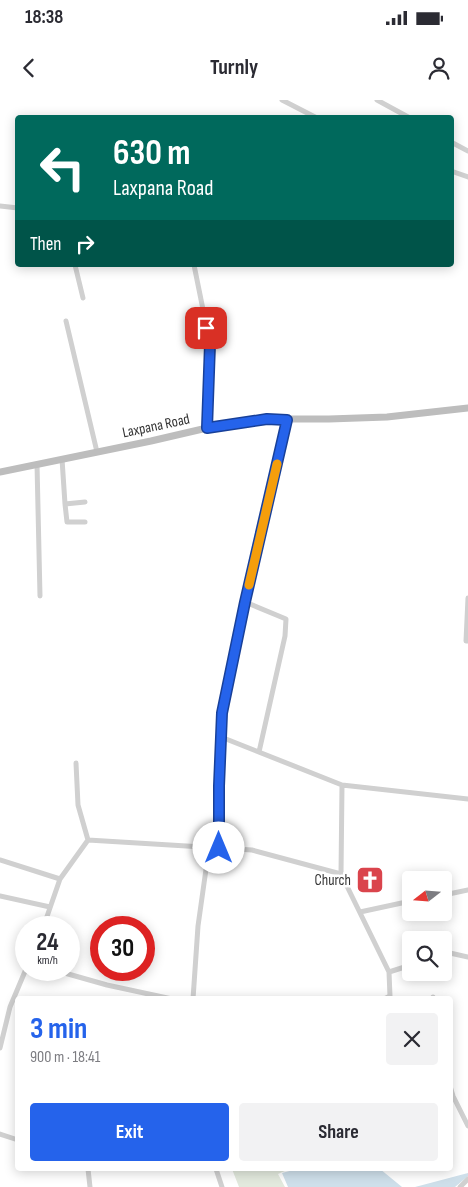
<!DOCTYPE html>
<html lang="en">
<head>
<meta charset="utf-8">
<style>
	body { margin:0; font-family:"Sofia Sans Condensed",sans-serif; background:#f2f2f3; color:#2b2b33; height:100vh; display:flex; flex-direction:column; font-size:19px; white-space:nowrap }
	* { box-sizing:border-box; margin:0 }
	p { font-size:16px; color:#7c7c81 }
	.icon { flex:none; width:28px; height:28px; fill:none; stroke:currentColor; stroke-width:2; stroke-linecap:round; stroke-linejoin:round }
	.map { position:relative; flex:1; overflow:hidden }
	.side { position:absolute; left:15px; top:896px; width:438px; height:175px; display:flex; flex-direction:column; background:#fff; border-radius:5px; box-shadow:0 2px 12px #0003 }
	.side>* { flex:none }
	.top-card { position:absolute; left:15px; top:15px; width:439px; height:152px; border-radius:5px; box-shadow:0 2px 12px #0003; background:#00695c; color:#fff; overflow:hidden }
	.needle { width:32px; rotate:253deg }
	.tools { position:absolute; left:402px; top:771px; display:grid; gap:10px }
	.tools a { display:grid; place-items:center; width:50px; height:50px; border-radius:5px; background:#fff; box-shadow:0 2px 12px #0003; font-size:25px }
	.speed { position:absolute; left:15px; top:816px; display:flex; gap:10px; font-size:25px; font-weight:700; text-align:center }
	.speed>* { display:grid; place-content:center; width:65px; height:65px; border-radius:50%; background:#fff; box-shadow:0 2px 12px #0003; line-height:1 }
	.speed small { font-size:12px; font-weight:400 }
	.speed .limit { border:8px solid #d22; background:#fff; color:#111 }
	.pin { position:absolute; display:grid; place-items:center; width:42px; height:42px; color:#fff; margin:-21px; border-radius:10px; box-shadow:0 2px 8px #0006 }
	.me { position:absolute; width:55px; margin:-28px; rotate:0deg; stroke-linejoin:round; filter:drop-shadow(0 0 4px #0008) }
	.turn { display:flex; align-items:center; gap:18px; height:105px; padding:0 15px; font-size:22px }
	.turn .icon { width:65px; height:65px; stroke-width:2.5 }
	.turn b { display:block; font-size:35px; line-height:42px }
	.then { display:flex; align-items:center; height:48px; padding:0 15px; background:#0003; gap:10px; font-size:19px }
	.round { display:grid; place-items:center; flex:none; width:52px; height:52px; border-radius:5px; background:#f2f2f3 }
	.summary { display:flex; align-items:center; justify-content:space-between; height:85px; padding:0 15px }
	h1 { font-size:30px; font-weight:700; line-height:38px; color:#2563eb }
	.cta { display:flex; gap:10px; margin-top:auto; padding:10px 15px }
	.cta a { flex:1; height:58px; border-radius:5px; background:#2563eb; color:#fff; font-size:20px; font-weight:700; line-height:58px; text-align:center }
	.cta a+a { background:#f2f2f3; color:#2b2b33 }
	.status { display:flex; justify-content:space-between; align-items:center; height:35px; padding:0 25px; background:#fff; direction:ltr }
	.status svg { height:14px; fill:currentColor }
	header { display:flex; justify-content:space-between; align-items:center; height:65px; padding:0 15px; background:#fff; font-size:22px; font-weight:700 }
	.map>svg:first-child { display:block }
	.green { fill:#e2e9dd }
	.water { fill:#cedfea }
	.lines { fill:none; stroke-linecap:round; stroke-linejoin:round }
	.street { stroke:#d0d0d0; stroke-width:5 }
	.secondary { stroke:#bdbdbd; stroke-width:7 }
	.route-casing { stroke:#184099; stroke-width:12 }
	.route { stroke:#2563eb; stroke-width:9 }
	.slow { stroke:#f59e0b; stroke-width:9 }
	.labels { text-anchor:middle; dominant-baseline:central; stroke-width:5; stroke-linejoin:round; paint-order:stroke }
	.street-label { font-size:15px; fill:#333; stroke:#fff }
	.poi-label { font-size:15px; fill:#333; stroke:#fff; text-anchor:end }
</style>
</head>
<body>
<div class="status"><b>18:38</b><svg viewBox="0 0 49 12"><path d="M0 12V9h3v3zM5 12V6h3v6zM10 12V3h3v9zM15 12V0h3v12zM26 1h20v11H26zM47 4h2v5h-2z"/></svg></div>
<header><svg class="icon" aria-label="back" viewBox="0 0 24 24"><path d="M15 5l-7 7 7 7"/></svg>Turnly<svg class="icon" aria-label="person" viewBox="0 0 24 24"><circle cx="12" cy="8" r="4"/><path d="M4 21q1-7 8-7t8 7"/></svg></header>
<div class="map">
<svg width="468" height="1087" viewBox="0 0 468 1087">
	<rect width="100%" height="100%" fill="#fff"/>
	<path class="green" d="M232,1069h57l-11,5 7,13h-46z"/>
	<path class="water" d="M297,1069h83l22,18h-114l-6,-14z
		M468,1073v3l-13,11h-40z"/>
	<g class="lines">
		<path class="street" d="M282,0l35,18
			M377,0l33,18
			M451,42l17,9
			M451,71l17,6
			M0,106l18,2
			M75,165l8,33
			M194,165l16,79 -3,84
			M66,221l31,131
			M62,359l3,45 20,-2
			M37,364l3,132
			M65,404l2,18h18
			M468,498l-2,43h2
			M245,502l41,17 -1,17 -26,116
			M221,637l121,48
			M76,663l2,42 10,35
			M219,749v-63l4,-73 22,-111 42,-182
			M0,760l60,19 -17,49
			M60,779l28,-39 164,10 89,24
			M444,795l24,-5
			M0,796l50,11
			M360,812l51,-11
			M444,855l6,-2 18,4
			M411,865l-22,7 -48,-98 1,-89 126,14
			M54,870l53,15 65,14
			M433,897v2
			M193,899l5,-73 11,-78
			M384,899l6,-3 -1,-24
			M0,948l10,-41 16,-38
			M450,986l3,10 15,30
			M0,1034l18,6
			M88,1069l2,18
			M216,1069l6,18
			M460,1087l8,-8"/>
		<path class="secondary" d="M0,372l151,-31 56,-13 60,-9h62l58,-2 81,-9"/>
	</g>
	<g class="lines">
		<g class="route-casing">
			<path id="route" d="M206,228l4,16 -3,84 60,-9 20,1 -42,182 -23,111 -3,73v62"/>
		</g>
		<use href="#route" class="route"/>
		<path class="slow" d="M249,485l28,-121"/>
	</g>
	<defs>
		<g id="church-square" transform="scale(1.4375)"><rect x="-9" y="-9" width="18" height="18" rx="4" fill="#da444c" stroke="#fff"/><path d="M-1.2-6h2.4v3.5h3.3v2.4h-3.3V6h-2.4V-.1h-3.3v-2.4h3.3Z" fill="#fff"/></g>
	</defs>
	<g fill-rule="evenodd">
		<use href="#church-square" x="370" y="780"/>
	</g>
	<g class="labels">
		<g class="street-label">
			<text transform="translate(156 326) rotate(-12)">Laxpana Road</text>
		</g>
		<g class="poi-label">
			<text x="351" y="780">Church</text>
		</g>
	</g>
</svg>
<div class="tools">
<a><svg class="needle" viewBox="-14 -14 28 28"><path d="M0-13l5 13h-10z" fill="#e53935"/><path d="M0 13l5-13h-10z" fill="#7c7c81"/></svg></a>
<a><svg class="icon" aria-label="search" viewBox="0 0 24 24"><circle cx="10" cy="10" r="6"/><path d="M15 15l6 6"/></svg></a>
</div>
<div class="speed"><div>24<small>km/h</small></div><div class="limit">30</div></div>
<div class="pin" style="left:206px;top:228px;background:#d93025"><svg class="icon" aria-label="arrive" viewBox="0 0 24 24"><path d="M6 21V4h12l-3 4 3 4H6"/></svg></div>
<svg class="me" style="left:219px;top:748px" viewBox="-20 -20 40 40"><circle r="19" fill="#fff"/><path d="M0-13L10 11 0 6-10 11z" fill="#2563eb"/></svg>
<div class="top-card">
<div class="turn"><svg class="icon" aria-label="left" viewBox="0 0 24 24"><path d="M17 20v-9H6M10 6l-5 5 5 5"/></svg><div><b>630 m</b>Laxpana Road</div></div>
<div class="then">Then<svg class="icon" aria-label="right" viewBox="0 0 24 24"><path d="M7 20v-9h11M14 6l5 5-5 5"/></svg></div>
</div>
<section class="side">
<div class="summary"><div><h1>3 min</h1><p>900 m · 18:41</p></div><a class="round"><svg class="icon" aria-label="close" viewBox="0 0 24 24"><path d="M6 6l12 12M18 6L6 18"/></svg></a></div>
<div class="cta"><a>Exit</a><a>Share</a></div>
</section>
</div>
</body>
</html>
